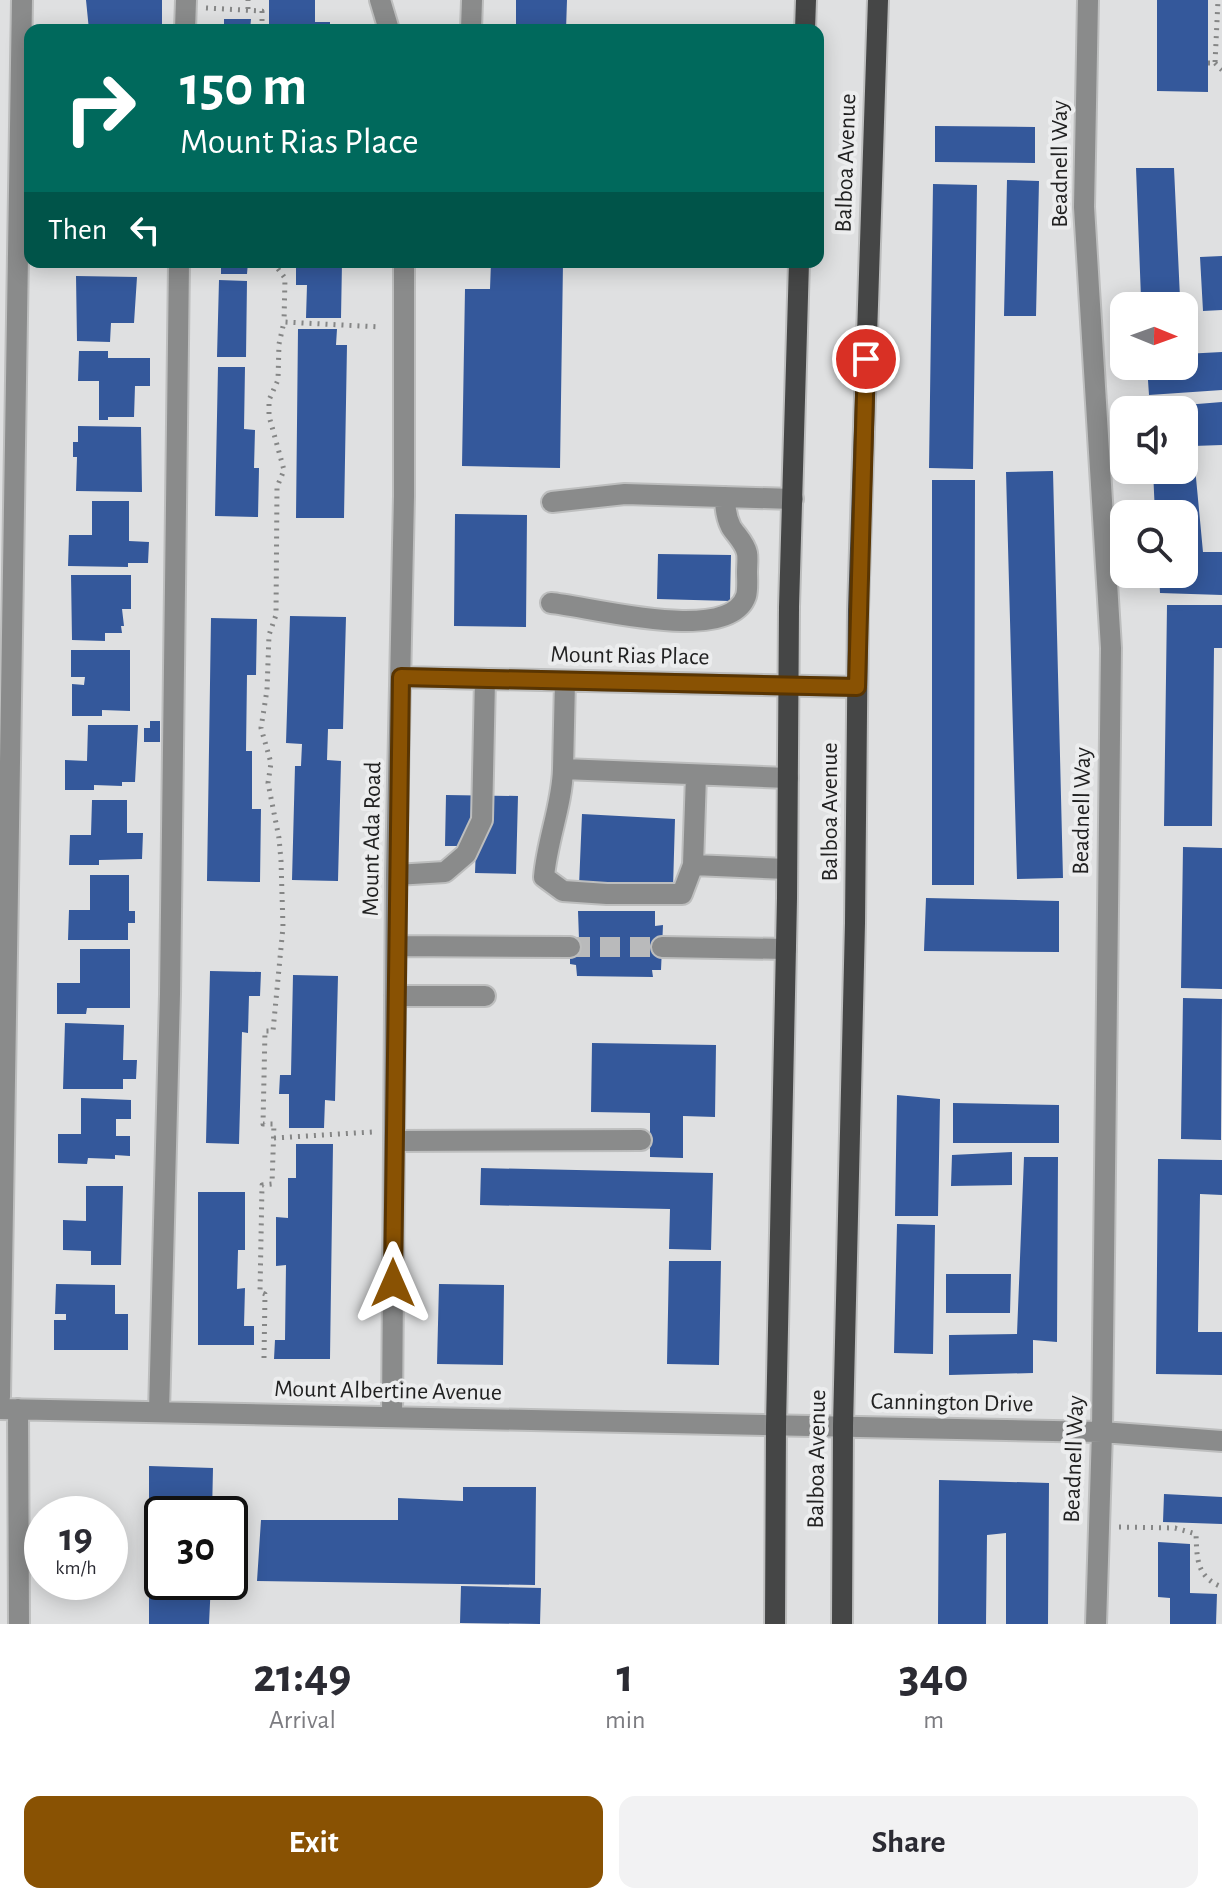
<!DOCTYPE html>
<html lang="en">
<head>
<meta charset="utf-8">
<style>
	body { margin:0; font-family:"Alegreya Sans",sans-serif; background:#f2f2f3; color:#2b2b33; height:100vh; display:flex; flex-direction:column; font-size:30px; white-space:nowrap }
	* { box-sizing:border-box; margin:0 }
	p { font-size:26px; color:#7c7c81 }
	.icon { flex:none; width:44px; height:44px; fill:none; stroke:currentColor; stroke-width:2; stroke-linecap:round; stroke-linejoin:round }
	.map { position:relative; height:1624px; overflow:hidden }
	.side { display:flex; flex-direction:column; background:#fff; flex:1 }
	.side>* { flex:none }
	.hud { position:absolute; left:24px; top:24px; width:800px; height:244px; border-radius:16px; box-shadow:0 4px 20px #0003; background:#00695c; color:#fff; overflow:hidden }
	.needle { width:52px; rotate:91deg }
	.buttons { position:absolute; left:1110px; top:292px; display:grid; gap:16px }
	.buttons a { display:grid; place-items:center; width:88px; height:88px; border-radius:16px; background:#fff; box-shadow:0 4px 20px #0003; font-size:40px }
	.speed { position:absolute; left:24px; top:1496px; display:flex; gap:16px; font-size:40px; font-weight:700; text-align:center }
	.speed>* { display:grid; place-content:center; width:104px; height:104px; border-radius:50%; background:#fff; box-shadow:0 4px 20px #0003; line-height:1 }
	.speed small { font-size:20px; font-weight:400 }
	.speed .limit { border:4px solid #111; border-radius:12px; background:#fff; color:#111 }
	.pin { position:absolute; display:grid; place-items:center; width:68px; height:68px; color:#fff; margin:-34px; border:4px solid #fff; border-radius:50%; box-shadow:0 2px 8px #0007 }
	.me { position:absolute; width:88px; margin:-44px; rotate:0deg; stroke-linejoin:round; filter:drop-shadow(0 0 6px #0008) }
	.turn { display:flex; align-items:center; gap:28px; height:168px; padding:0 24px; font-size:36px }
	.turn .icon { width:104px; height:104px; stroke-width:2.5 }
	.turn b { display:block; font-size:56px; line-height:68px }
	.then { display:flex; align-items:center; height:76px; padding:0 24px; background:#0003; gap:16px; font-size:30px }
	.eta { display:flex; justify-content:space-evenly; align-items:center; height:136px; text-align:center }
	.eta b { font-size:48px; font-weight:600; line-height:56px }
	.primary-button { display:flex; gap:16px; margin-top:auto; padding:16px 24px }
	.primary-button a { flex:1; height:92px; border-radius:16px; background:#895203; color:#fff; font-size:32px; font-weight:600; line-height:92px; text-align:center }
	.primary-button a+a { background:#f2f2f3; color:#2b2b33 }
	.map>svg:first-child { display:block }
	.building { fill:#34589b }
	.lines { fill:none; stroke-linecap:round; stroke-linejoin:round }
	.minor-tunnel { stroke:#b9babb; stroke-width:20; stroke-dasharray:20 10; stroke-linecap:butt }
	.minor-casing { stroke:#bdbebe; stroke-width:24 }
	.major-casing { stroke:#bdbebe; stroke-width:24 }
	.path { stroke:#858686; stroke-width:5; stroke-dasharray:2 6; stroke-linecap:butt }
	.minor { stroke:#8a8b8b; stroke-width:20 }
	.major { stroke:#454646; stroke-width:20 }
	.route-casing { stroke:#593502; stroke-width:20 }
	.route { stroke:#895203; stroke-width:14 }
	.labels { text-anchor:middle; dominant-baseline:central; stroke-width:8; stroke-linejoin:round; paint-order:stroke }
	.street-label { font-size:24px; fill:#212121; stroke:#ecedee }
</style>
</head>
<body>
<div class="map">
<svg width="1222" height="1624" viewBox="0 0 1222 1624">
	<rect width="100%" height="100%" fill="#dfe0e1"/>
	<path class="building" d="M86,0h76v28l-73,2z
		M269,0h46v22h15v8h-50v-5h-11z
		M516,0h51l-1,30h-50z
		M1157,0h51v92l-51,-1z
		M224,19h27l-1,11h-26z
		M935,126l100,1v36l-100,-1z
		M1136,168h38l6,130h-39z
		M1007,180l32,1 -3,135h-32z
		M933,184l44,1 -4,284 -44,-1z
		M1222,256v54l-19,1 -3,-54z
		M80,262h29v6l-29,-1z
		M221,262h27l-1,12h-26z
		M296,262h46l-1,56h-35l1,-33h-11z
		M491,262h72l-3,206 -98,-2 3,-177h25z
		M76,276l61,1 -3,46h-23l-1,19 -33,-1z
		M219,280l28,1 -1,76h-29z
		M298,329h39l-1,16h11l-3,173h-48z
		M79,351h29v7h42v28h-15l-1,31h-26v3h-9v-39h-21z
		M1222,352v38l-73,5 -2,-29h37v-12z
		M218,367h27l-1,62 11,1 -1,38h5l-1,49 -43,-1z
		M1222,402v43l-29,1 10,106h19v43l-62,-2 -1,-19h25v-60h-29l-2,-44h31v-60h-36v-2z
		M78,426l63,1 1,65 -66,-1 1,-34h-4v-15h5z
		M1053,471l10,407 -46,1 -11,-407z
		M932,480h43l-1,405h-42z
		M92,501h37v40l20,1 -1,21h-20v4l-60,-1 1,-31h23z
		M455,514l72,1 -1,112 -72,-1z
		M658,554l73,1 -1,46 -73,-2z
		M71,575h60v34h-9l2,17h-3l1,7h-17v8l-33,-1z
		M1167,605h55v43h-8l-2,178h-48z
		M290,616l56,1 -3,112h-15l-1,31 14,1 -3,120 -46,-1 3,-114h6l1,-22 -16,-1z
		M211,618l46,1 -1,56h-9l-1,76h6v58h9l-1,73 -53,-1z
		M71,650h59v61l-28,-1v6h-30v-32l12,1 1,-8h-14z
		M150,721h10v21h-16v-14h6z
		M88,725h50l-3,57h-13v4l-28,-1v5h-29v-30l22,1z
		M446,795l72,1 -2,78 -41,-1 1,-27h-31z
		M92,800h35v33h16l-1,26 -43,1v5h-30l1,-30h21z
		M582,814l93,5 -2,69 -94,-2z
		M1183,847l39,1v141l-41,-1z
		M90,875h39v36h6v12h-7v17h-60l1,-30h21z
		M926,898l133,3v51l-135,-1z
		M578,911h77v15l8,-1 -2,45h-9l1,7 -76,-1 -1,-11 -6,-1v-25h9z
		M80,949h50v59h-43l-1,6h-29v-31h23z
		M210,971l51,1 -1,24h-11l-1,37 -6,-1 -3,112 -33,-1z
		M293,975l45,1 -3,125 -10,-1 -1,28h-35v-34h-10l1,-19h11z
		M1183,998l39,1 -1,141 -40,-1z
		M65,1023l59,2 -1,35h14l-1,19h-13v10h-60z
		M592,1043l124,2 -1,72 -32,-1v42l-33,-1v-44l-59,-1z
		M897,1095l43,4 -2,117h-43z
		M81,1098l50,2v19h-15v17h14v20l-15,-1v4l-27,-1 -1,6 -29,-1v-29h23z
		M953,1103l106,2v38h-106z
		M296,1144h37l-3,215h-56l1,-19h10l1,-75 -10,1v-49l12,1v-40h8z
		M1012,1152v33l-61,1 1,-31z
		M1024,1157h34l-1,185 -24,-2v33l-84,2v-40l68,-1z
		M1158,1159l64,1v35l-22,-1 -2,138h24v43l-66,-1z
		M481,1168l232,5 -2,77 -42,-1 1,-40 -190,-4z
		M86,1186h37l-2,79h-30v-14l-28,-1v-30l23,1z
		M198,1192h47v58h-7l-1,39 8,-1 -1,38h10v19h-56z
		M897,1224l38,1 -2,129 -39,-1z
		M669,1261h52l-2,104 -52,-1z
		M946,1274h65l-1,39h-64z
		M56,1284l59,1v29h13v36h-74v-30h12v-6h-11z
		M439,1284l65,1 -1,80 -66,-1z
		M149,1466l64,2 -1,46h-50v68h49l-2,42h-60z
		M939,1480l110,3 -1,141h-42v-91l-19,2 -1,89h-48z
		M463,1487h73l-1,98 -278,-4 4,-61h137v-22l65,3z
		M1164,1494l58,3v27l-59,-2z
		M1158,1542l32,2v49l27,1 -1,30h-46v-26l-12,-1z
		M461,1586l80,2 -1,36 -80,-1z"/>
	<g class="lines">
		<path class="minor-tunnel" d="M570,947h92"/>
		<g class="minor-casing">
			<path id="minor" d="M380,0l9,30
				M1088,0l-4,207 27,441 -9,784 -6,192
				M185,30l1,-30
				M471,30l1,-30
				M552,502l73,-8 168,5
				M551,603c37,3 178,43 195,-7 2,-7 1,-17 1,-24 0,-6 1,-14 0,-19 -2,-10 -11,-18 -16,-26 -5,-10 -6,-20 -6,-30
				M401,677l456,10
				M565,681l-2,88 225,9
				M563,769c-1,37 -16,71 -19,108l19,14 44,3h75l11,-29
				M696,775l-3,90 94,4
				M396,875l49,-3 21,-18 16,-34 3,-141
				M396,946l174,1
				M662,947l124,2
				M395,996h90
				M394,1141l247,-1
				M0,1397l22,-1397
				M0,1409l1102,23 120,9
				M18,1409l1,215
				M159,1412l11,-418 9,-732
				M392,1417l4,-542 8,-379v-234"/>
		</g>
		<g class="major-casing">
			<path id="major" d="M805,30l1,-30
				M775,1624l1,-199 11,-527 2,-291 10,-345
				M842,1624l1,-198 12,-503 3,-313 20,-610"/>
		</g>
		<path class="path" d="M206,8l56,3v19
			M248,9v-9
			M1208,63h7l3,-63
			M1215,63l7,7
			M276,262l-1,3 10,13 -1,44
			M274,1138l98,-6
			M264,1358l1,-64 -5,-2 2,-107 10,-1 2,-60h-11l2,-93h8l10,-104 -2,-66 -2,-23 -11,-55 3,-20 -10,-35 6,-38 2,-55 7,-20 1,-128 7,-17 -15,-54v-16l9,-20 1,-36 5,-22 97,5
			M1119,1527l56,1 21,6c1,24 0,43 26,53"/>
		<use href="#minor" class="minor"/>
		<use href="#major" class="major"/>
	</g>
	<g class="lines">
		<g class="route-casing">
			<path id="route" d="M393,1283l8,-606 456,10 9,-328"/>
		</g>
		<use href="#route" class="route"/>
	</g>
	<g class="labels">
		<g class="street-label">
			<text transform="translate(846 163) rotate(-88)">Balboa Avenue</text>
			<text transform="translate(1060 164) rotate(-90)">Beadnell Way</text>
			<text transform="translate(630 656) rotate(1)">Mount Rias Place</text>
			<text transform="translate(1082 811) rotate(-89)">Beadnell Way</text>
			<text transform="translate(830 812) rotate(-90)">Balboa Avenue</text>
			<text transform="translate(372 839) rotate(-89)">Mount Ada Road</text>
			<text transform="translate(388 1391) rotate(1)">Mount Albertine Avenue</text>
			<text transform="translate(952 1403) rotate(1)">Cannington Drive</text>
			<text transform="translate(817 1459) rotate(-89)">Balboa Avenue</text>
			<text transform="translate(1074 1459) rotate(-88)">Beadnell Way</text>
		</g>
	</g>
</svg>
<div class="buttons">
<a><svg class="needle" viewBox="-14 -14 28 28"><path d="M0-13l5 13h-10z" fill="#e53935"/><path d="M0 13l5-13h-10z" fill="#7c7c81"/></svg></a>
<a><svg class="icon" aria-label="sound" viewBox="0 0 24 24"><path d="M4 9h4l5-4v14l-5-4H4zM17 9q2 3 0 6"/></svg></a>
<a><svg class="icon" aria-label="search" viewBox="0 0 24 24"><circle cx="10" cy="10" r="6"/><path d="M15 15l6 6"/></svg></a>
</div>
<div class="speed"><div>19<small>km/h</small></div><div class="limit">30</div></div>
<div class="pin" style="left:866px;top:359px;background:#d93025"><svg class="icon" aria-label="arrive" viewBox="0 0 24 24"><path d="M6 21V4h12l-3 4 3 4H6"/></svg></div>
<svg class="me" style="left:393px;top:1283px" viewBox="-20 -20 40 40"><path d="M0-17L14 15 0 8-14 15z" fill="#895203" stroke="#fff" stroke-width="4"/></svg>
<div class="hud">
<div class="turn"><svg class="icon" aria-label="right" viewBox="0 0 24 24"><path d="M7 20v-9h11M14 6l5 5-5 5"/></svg><div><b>150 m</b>Mount Rias Place</div></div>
<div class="then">Then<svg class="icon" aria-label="left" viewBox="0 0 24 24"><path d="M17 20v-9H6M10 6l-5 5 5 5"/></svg></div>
</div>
</div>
<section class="side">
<div class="eta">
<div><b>21:49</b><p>Arrival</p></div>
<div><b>1</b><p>min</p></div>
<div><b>340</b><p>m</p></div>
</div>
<div class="primary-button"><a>Exit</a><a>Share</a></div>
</section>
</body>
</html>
